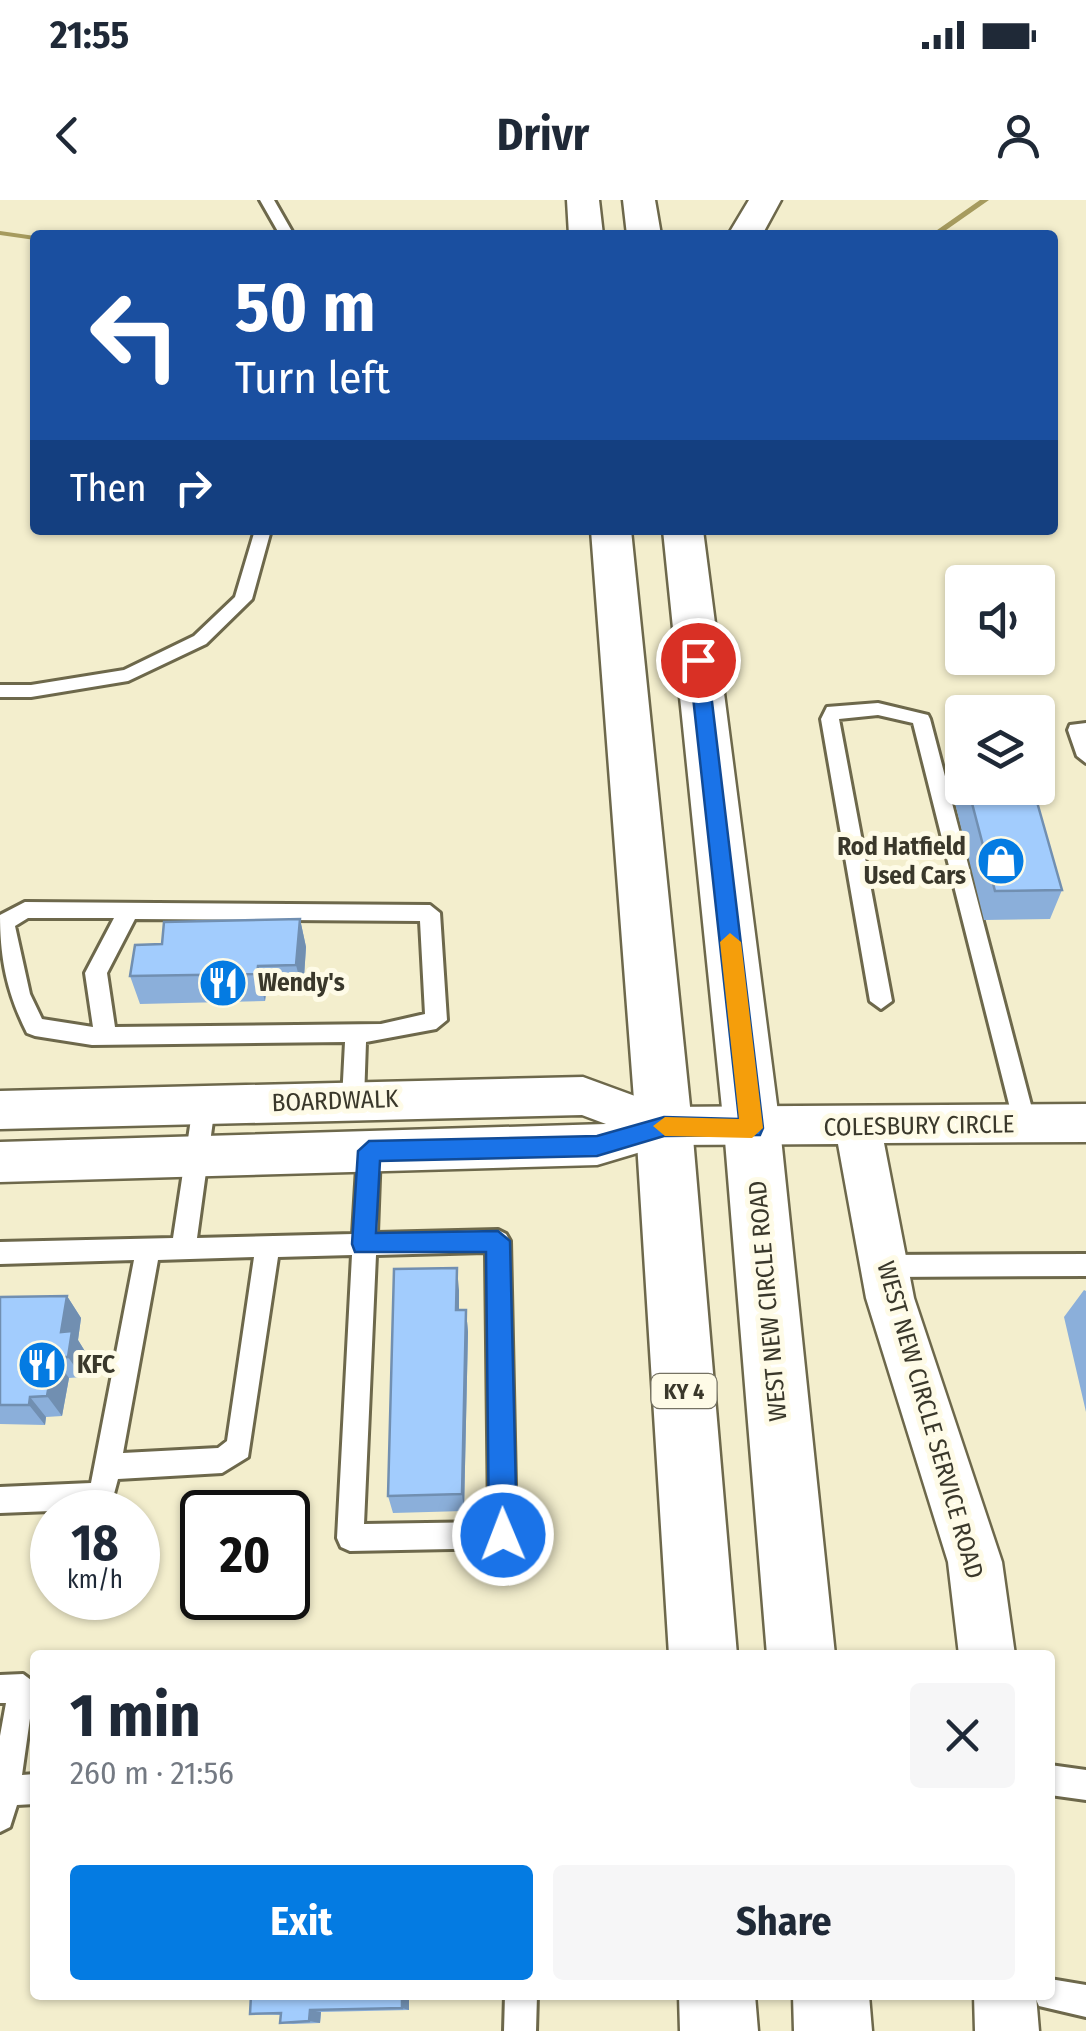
<!DOCTYPE html>
<html lang="en">
<head>
<meta charset="utf-8">
<style>
	body { margin:0; font-family:"Fira Sans Condensed",sans-serif; background:#f6f6f7; color:#1f2937; height:100vh; display:flex; flex-direction:column; font-size:38px; white-space:nowrap }
	* { box-sizing:border-box; margin:0 }
	p { font-size:32px; color:#747a83 }
	.icon { flex:none; width:55px; height:55px; fill:none; stroke:currentColor; stroke-width:2; stroke-linecap:round; stroke-linejoin:round }
	.map { position:relative; flex:1; overflow:hidden }
	.drawer { position:absolute; left:30px; top:1450px; width:1025px; height:350px; display:flex; flex-direction:column; background:#fff; border-radius:10px; box-shadow:0 2px 8px #0004 }
	.drawer>* { flex:none }
	.top-card { position:absolute; left:30px; top:30px; width:1028px; height:305px; border-radius:10px; box-shadow:0 2px 8px #0004; background:#1a4fa0; color:#fff; overflow:hidden }
	.buttons { position:absolute; left:945px; top:365px; display:grid; gap:20px }
	.buttons a { display:grid; place-items:center; width:110px; height:110px; border-radius:10px; background:#fff; box-shadow:0 2px 8px #0004; font-size:50px }
	.speed { position:absolute; left:30px; top:1290px; display:flex; gap:20px; font-size:50px; font-weight:700; text-align:center }
	.speed>* { display:grid; place-content:center; width:130px; height:130px; border-radius:50%; background:#fff; box-shadow:0 2px 8px #0004; line-height:1 }
	.speed small { font-size:25px; font-weight:400 }
	.speed .limit { border:5px solid #111; border-radius:15px; background:#fff; color:#111 }
	.pin { position:absolute; display:grid; place-items:center; width:85px; height:85px; color:#fff; margin:-42px; border:5px solid #fff; border-radius:50%; box-shadow:0 2px 10px #0007 }
	.me { position:absolute; width:110px; margin:-55px; rotate:359deg; stroke-linejoin:round; filter:drop-shadow(0 0 8px #0008) }
	.turn { display:flex; align-items:center; gap:35px; height:210px; padding:0 40px; font-size:45px }
	.turn .icon { width:130px; height:130px; stroke-width:2.5 }
	.turn b { display:block; font-size:70px; line-height:85px }
	.then { display:flex; align-items:center; height:95px; padding:0 40px; background:#0003; gap:20px; font-size:38px }
	.round { display:grid; place-items:center; flex:none; width:105px; height:105px; border-radius:10px; background:#f6f6f7 }
	.headline { display:flex; align-items:center; justify-content:space-between; height:170px; padding:0 40px }
	h1 { font-size:60px; font-weight:700; line-height:75px }
	.cta { display:flex; gap:20px; margin-top:auto; padding:20px 40px }
	.cta a { flex:1; height:115px; border-radius:10px; background:#047be2; color:#fff; font-size:40px; font-weight:700; line-height:115px; text-align:center }
	.cta a+a { background:#f6f6f7; color:#1f2937 }
	.status { display:flex; justify-content:space-between; align-items:center; height:70px; padding:0 50px; background:#fff; direction:ltr }
	.status svg { height:28px; fill:currentColor }
	header { display:flex; justify-content:space-between; align-items:center; height:130px; padding:0 40px; background:#fff; font-size:45px; font-weight:700 }
	.map>svg:first-child { display:block }
	.lines { fill:none; stroke-linecap:round; stroke-linejoin:round }
	.stream { fill:#a69b5e; fill-rule:evenodd }
	.service-casing { stroke:#6d684b; stroke-width:6 }
	.minor-casing { stroke:#6d684b; stroke-width:5 }
	.trunk-casing { stroke:#6d684b; stroke-width:5 }
	.motorway-casing { stroke:#6d684b; stroke-width:5 }
	.service { fill:#fff; fill-rule:evenodd }
	.minor { fill:#fff; fill-rule:evenodd }
	.trunk { fill:#fff; fill-rule:evenodd }
	.motorway { fill:#fff; fill-rule:evenodd }
	.wall { fill:#8bafda }
	.shaded-wall { fill:#718fb1 }
	.building { fill:#a2ccfd; stroke:#718fb1; stroke-width:2.5 }
	.route { fill:#1a73e8; stroke:#114b97; stroke-width:2.5 }
	.slow { fill:#f59e0b }
	.labels { text-anchor:middle; dominant-baseline:central; stroke-width:10; stroke-linejoin:round; paint-order:stroke }
	.shield { fill:#fefbe7; stroke:#757263; stroke-width:2.5 }
	.shield-label { font-size:22px; font-weight:bold; fill:#3a382b }
	.poi-label { font-size:25px; font-weight:bold; fill:#3a382b; stroke:#fefbe7; text-anchor:start }
	.street-label { font-size:25px; fill:#3a382b; stroke:#fefbe7 }
</style>
</head>
<body>
<div class="status"><b>21:55</b><svg viewBox="0 0 49 12"><path d="M0 12V9h3v3zM5 12V6h3v6zM10 12V3h3v9zM15 12V0h3v12zM26 1h20v11H26zM47 4h2v5h-2z"/></svg></div>
<header><svg class="icon" aria-label="back" viewBox="0 0 24 24"><path d="M15 5l-7 7 7 7"/></svg>Drivr<svg class="icon" aria-label="person" viewBox="0 0 24 24"><circle cx="12" cy="8" r="4"/><path d="M4 21q1-7 8-7t8 7"/></svg></header>
<div class="map">
<svg width="1086" height="1831" viewBox="0 0 1086 1831">
	<rect width="100%" height="100%" fill="#f3eecd"/>
	<g class="lines">
		<path class="stream" d="M980,0h9l-50,35h-9z
			M0,31l35,5v4l-35,-5z"/>
		<g class="service-casing">
			<path id="service" d="M260,0h14l20,35h-14z
				M255,330h16l-19,69 -46,45 -78,37 -97,16h-31v-12h31l93,-15 70,-34 41,-39z
				M878,503l50,12 2,4 106,405 -3,7h-16l-3,-7 -101,-401 -35,-8 -39,4 53,282 -11,8 -11,-8 -49,-282 6,-12z
				M1086,523v40l-9,-7 -9,-26 2,-5z
				M25,702l405,3 10,8 7,107 -11,9 -70,13 -2,58 -3,7h-16l-3,-7 3,-58 -253,3 -57,-9 -8,-3c-20,-40 -27,-74 -27,-118zM28,718h86l-29,55 8,54 -51,-8 -12,-25 -15,-68zM135,719l285,2 5,93 -44,10 -266,3 -8,-54z
				M204,897l8,2 3,7 -18,132 156,-4 5,-83 3,-7 8,-3 8,3 3,7 -3,82 121,-3 8,4 4,7 6,294 -4,9 -9,4 -153,3 -9,-4 -4,-9 15,-283 -74,2 -30,200 -26,16 -104,6 -7,26 -9,4 -102,4v-26l91,-4 43,-223 -134,4v-22l173,-4 20,-132 3,-7zM486,1052l3,270 -125,2 12,-269zM254,1057l-27,184 -9,7 -95,5 35,-193z
				M1086,1054v22l-202,1 -8,-3 -4,-8 4,-8 8,-3z
				M23,1474l12,9 -13,92 13,-1v30l-18,1 -7,22 -10,5v-96l6,-33h-6v-28z
				M1050,1565l36,5v30l-36,-5z
				M1050,1779l36,6v32l-47,-11 -5,-11h16z
				M505,1795h32l-1,36h-32z"/>
		</g>
		<g class="minor-casing">
			<path id="minor" d="M583,877l82,30 421,-3v38l-202,1 30,155 88,264 13,93h-56l-11,-93 -82,-264 -28,-154 -174,1 -67,20 -597,17v-40l606,-18 -24,-9 -582,14v-38z
				M974,1795h62l3,36h-64z"/>
		</g>
		<g class="trunk-casing">
			<path id="trunk" d="M664,903l20,7 8,16 45,529h-68l-33,-529 8,-16z
				M752,905l20,7 8,16 55,527h-68l-43,-527 8,-16z
				M679,1795h76l3,36h-78z
				M793,1795h76l3,36h-78z"/>
		</g>
		<g class="motorway-casing">
			<path id="motorway" d="M567,0h32l4,35h-34z
				M623,0h32l6,35h-34z
				M749,0h32l-19,35h-34z
				M591,330h40l61,596 -8,16 -20,7 -20,-7 -8,-16z
				M663,330h40l77,598 -8,16 -20,7 -20,-7 -8,-16z"/>
		</g>
		<use href="#service" class="service"/>
		<use href="#minor" class="minor"/>
		<use href="#trunk" class="trunk"/>
		<use href="#motorway" class="motorway"/>
	</g>
	<path class="wall" d="M962,580v8h71l29,102 -12,29 -66,1 -29,-117z
		M300,719l6,28 -3,45 -37,1 -1,8 -125,3 -10,-28 32,-32z
		M457,1068l2,42h7l2,22 -4,179 -71,2 -5,-17z
		M1084,1090l2,1v121l-22,-95z
		M67,1096l14,22 -3,22 8,13 -4,24 -13,1 -7,38 -16,1 -1,8 -45,-1v-127z
		M152,1795h257v15l-88,2 -1,11 -27,1 -13,-1 1,-8 -31,-1 1,-16 -81,2 -18,-2z"/>
	<path class="shaded-wall" d="M300,719l6,28 -3,45 -7,-27z
		M258,766l8,27 -1,8 -8,-27z
		M457,1068l2,22v42l-3,-22z
		M67,1096l14,22 -3,22 8,13 -4,24 -14,-20 -7,-25z
		M466,1110l2,22 -4,179 -2,-17z
		M54,1157l15,21 -7,38 -15,-20z
		M30,1197l16,20 -1,8 -16,-20z
		M402,1795h7v15l-7,-2z
		M310,1810l11,2 -1,11 -11,-2z"/>
	<path class="building" d="M968,588h65l29,102 -67,1z
		M300,719l-4,46 -38,1 -1,8 -127,2 5,-31 27,-1 2,-22z
		M457,1068l-1,42h10l-4,184 -74,2 6,-227z
		M67,1096l-6,36 11,-1 -4,26h-14l-7,39 -17,1 -1,8h-29v-108z
		M152,1795h97l-97,3z
		M251,1795h151v13l-92,2 -1,11 -29,2 1,-10 -31,1z"/>
	<path class="route" d="M698,454l9,6 56,468 -3,7 -96,1 -67,20 -217,5 -4,72 122,-2 12,10 7,294 -4,10 -10,3 -10,-3 -4,-10 -3,-283h-131l-3,-8 6,-93 11,-10 228,-5 67,-19 75,2 -50,-459z"/>
	<path class="slow" d="M730,733l11,9 22,186 -11,10 -87,-2 -12,-10 12,-9 74,2 -19,-177z"/>
	<defs>
		<g id="shop-disc" transform="scale(2.5)"><circle r="9.5" fill="#047be2" stroke="#fefbe7"/><path d="M-5-2.5h2.3a2.7 3.5 0 0 1 5.4 0H5L5.5 6h-11ZM-1.5-2.5h3a1.5 2.3 0 0 0-3 0Z" fill="#fff"/></g>
		<g id="restaurant-disc" transform="scale(2.5)"><circle r="9.5" fill="#047be2" stroke="#fefbe7"/><path d="M-5-6h1v4h1v-4h1v4h1v-4h1v5L-1.5 .5V6h-2V.5L-5-1ZM5-6V6H3V1.5H1.5Q1.5-4 5-6Z" fill="#fff"/></g>
	</defs>
	<g fill-rule="evenodd">
		<use href="#shop-disc" x="1001" y="661"/>
		<use href="#restaurant-disc" x="223" y="783"/>
		<use href="#restaurant-disc" x="42" y="1165"/>
	</g>
	<g class="labels">
		<rect class="shield" x="651.5" y="1174" width="65" height="34" rx="8"/>
		<g class="shield-label">
			<text x="684" y="1191">KY 4</text>
		</g>
		<g class="poi-label">
			<text x="966" y="647" text-anchor="end">Rod Hatfield<tspan x="966" dy="29">Used Cars</tspan></text>
			<text x="258" y="783">Wendy's</text>
			<text x="77" y="1165">KFC</text>
		</g>
		<g class="street-label">
			<text transform="translate(335 901) rotate(-2)">BOARDWALK</text>
			<text transform="translate(919 926) rotate(-1)">COLESBURY CIRCLE</text>
			<text transform="translate(768 1101) rotate(-95)">WEST NEW CIRCLE ROAD</text>
			<text transform="translate(930 1220) rotate(74)">WEST NEW CIRCLE SERVICE ROAD</text>
		</g>
	</g>
</svg>
<div class="buttons">
<a><svg class="icon" aria-label="sound" viewBox="0 0 24 24"><path d="M4 9h4l5-4v14l-5-4H4zM17 9q2 3 0 6"/></svg></a>
<a><svg class="icon" aria-label="layers" viewBox="0 0 24 24"><path d="M12 4l9 5-9 5-9-5zM3 14l9 5 9-5"/></svg></a>
</div>
<div class="speed"><div>18<small>km/h</small></div><div class="limit">20</div></div>
<div class="pin" style="left:698px;top:460px;background:#d93025"><svg class="icon" aria-label="arrive" viewBox="0 0 24 24"><path d="M6 21V4h12l-3 4 3 4H6"/></svg></div>
<svg class="me" style="left:503px;top:1335px" viewBox="-20 -20 40 40"><circle r="17" fill="#1a73e8" stroke="#fff" stroke-width="3"/><path d="M0-11L8 9 0 5-8 9z" fill="#fff"/></svg>
<div class="top-card">
<div class="turn"><svg class="icon" aria-label="left" viewBox="0 0 24 24"><path d="M17 20v-9H6M10 6l-5 5 5 5"/></svg><div><b>50 m</b>Turn left</div></div>
<div class="then">Then<svg class="icon" aria-label="right" viewBox="0 0 24 24"><path d="M7 20v-9h11M14 6l5 5-5 5"/></svg></div>
</div>
<section class="drawer">
<div class="headline"><div><h1>1 min</h1><p>260 m · 21:56</p></div><a class="round"><svg class="icon" aria-label="close" viewBox="0 0 24 24"><path d="M6 6l12 12M18 6L6 18"/></svg></a></div>
<div class="cta"><a>Exit</a><a>Share</a></div>
</section>
</div>
</body>
</html>
